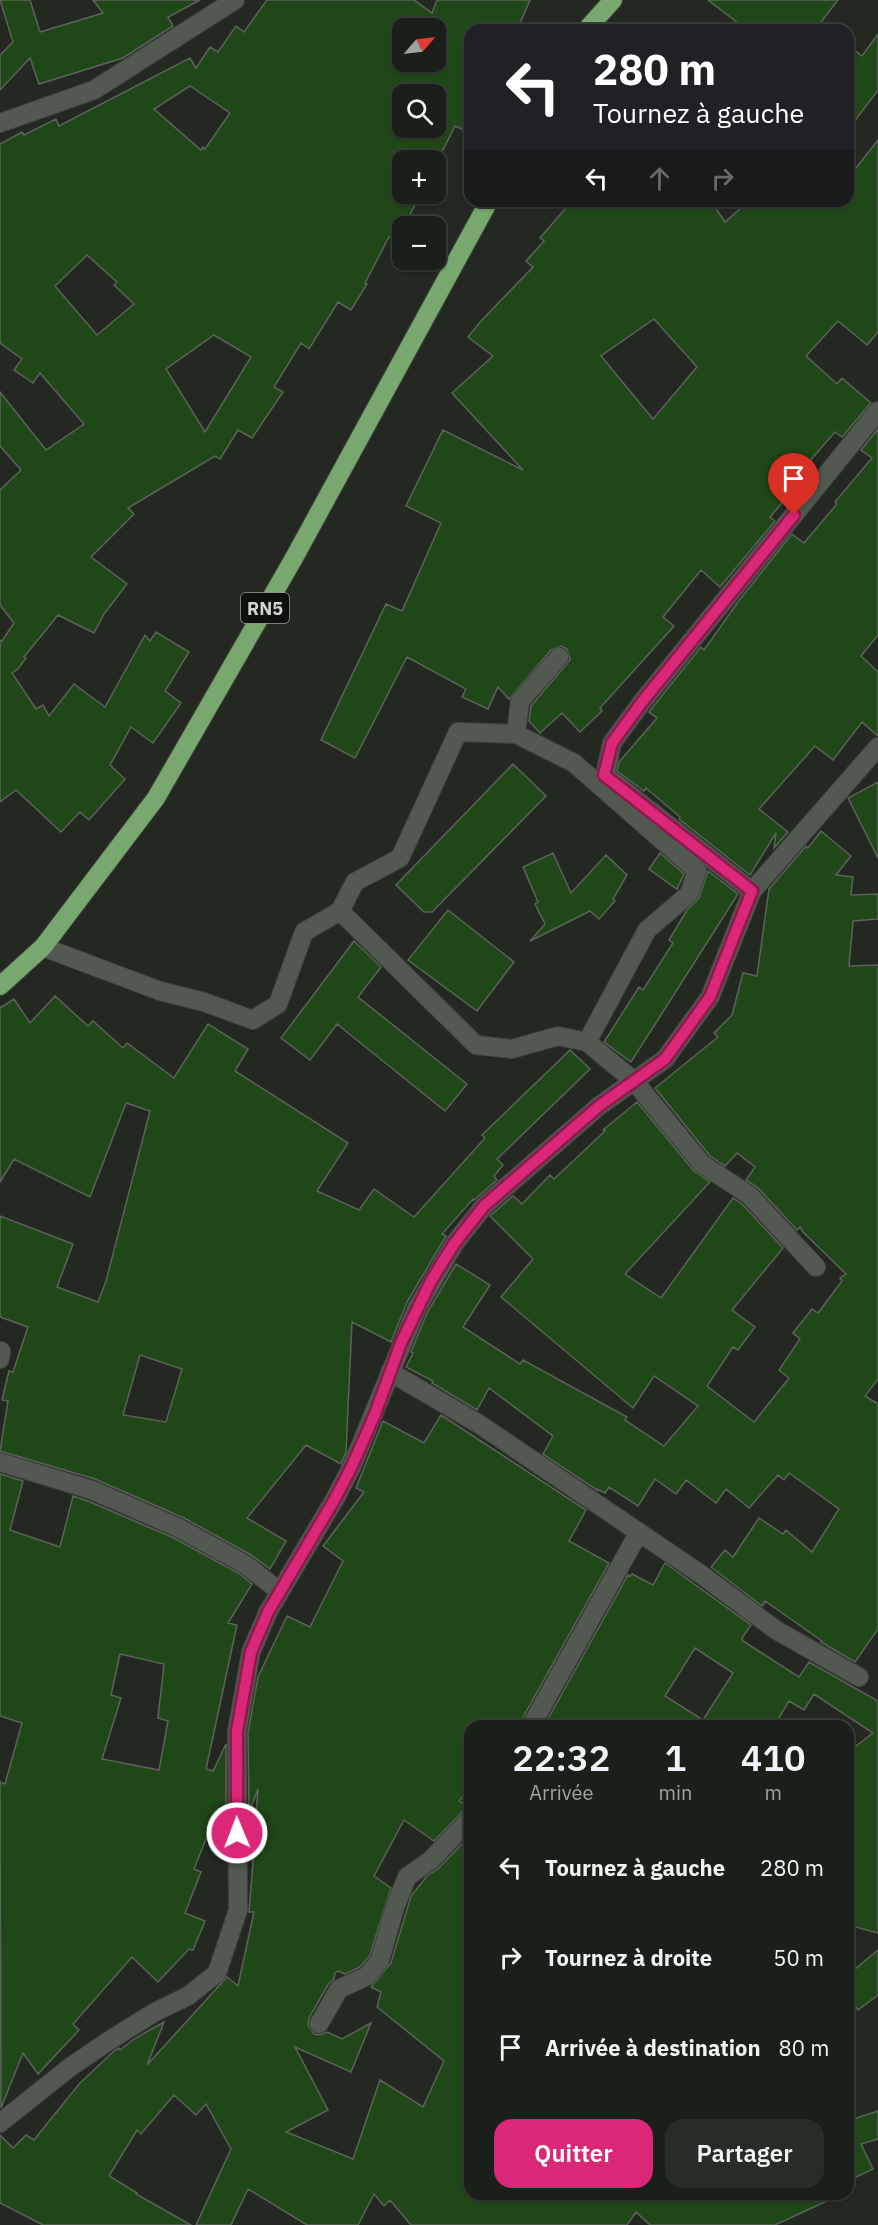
<!DOCTYPE html>
<html lang="fr">
<head>
<meta charset="utf-8">
<style>
	body { margin:0; font-family:"IBM Plex Sans",sans-serif; background:#272c26; color:#f1f3f6; height:100vh; display:flex; flex-direction:column; font-size:22px; white-space:nowrap }
	* { box-sizing:border-box; margin:0 }
	p { font-size:20px; color:#9fa2a2 }
	.icon { flex:none; width:33px; height:33px; fill:none; stroke:currentColor; stroke-width:2; stroke-linecap:round; stroke-linejoin:round }
	.map { position:relative; flex:1; overflow:hidden }
	.side { position:absolute; left:464px; top:1720px; width:390px; height:480px; display:flex; flex-direction:column; background:#1a1f19; border-radius:18px; box-shadow:0 2px 4px #0004,0 0 0 2px #383d38 }
	.side>* { flex:none }
	.guide { position:absolute; left:464px; top:24px; width:390px; height:183px; border-radius:18px; box-shadow:0 2px 4px #0004,0 0 0 2px #383d38; background:#202124; color:#fff; overflow:hidden }
	.needle { width:39px; rotate:62deg }
	.controls { position:absolute; left:392px; top:18px; display:grid; gap:12px }
	.controls a { display:grid; place-items:center; width:54px; height:54px; border-radius:12px; background:#1a1f19; box-shadow:0 2px 4px #0004,0 0 0 2px #383d38; font-size:30px }
	.pin { position:absolute; display:grid; place-items:center; width:51px; height:51px; color:#fff; margin:-62px -26px; border-radius:50% 50% 50% 0; rotate:-45deg; box-shadow:0 0 6px #0007 }
	.pin .icon { rotate:45deg }
	.me { position:absolute; width:66px; margin:-33px; rotate:359deg; stroke-linejoin:round; filter:drop-shadow(0 0 4px #0008) }
	.turn { display:flex; align-items:center; gap:21px; height:126px; padding:0 30px; font-size:27px }
	.turn .icon { width:78px; height:78px; stroke-width:2.5 }
	.turn b { display:block; font-size:42px; line-height:51px }
	.lanes { display:flex; align-items:center; height:57px; padding:0 30px; background:#0003; justify-content:center; gap:30px; direction:ltr }
	.lanes .off { opacity:.35 }
	.eta { display:flex; justify-content:space-evenly; align-items:center; height:102px; text-align:center }
	.eta b { font-size:36px; font-weight:600; line-height:42px }
	.primary-button { display:flex; gap:12px; margin-top:auto; padding:12px 30px }
	.primary-button a { flex:1; height:69px; border-radius:18px; background:#db2777; color:#fff; font-size:24px; font-weight:600; line-height:69px; text-align:center }
	.primary-button a+a { background:#272c26; color:#f1f3f6 }
	ul { padding:0; list-style:none }
	li { display:flex; align-items:center; gap:18px; height:90px; padding:0 30px }
	li div { flex:1 }
	li b { display:block; font-size:22px }
	li em { font-style:normal }
	.map>svg:first-child { display:block }
	.building { fill:#204718; stroke:#5c635a; stroke-width:1.5; fill-rule:evenodd }
	.lines { fill:none; stroke-linecap:round; stroke-linejoin:round }
	.minor-casing { stroke:#3f443e; stroke-width:20 }
	.highway-casing { stroke:#3f443e; stroke-width:20 }
	.minor { stroke:#525951; stroke-width:18 }
	.highway { stroke:#78a76f; stroke-width:18 }
	.route-casing { stroke:#8e194d; stroke-width:15 }
	.route { stroke:#db2777; stroke-width:10 }
	.labels { text-anchor:middle; dominant-baseline:central; stroke-width:4.5; stroke-linejoin:round; paint-order:stroke }
	.shield { fill:#0e100d; stroke:#969a96; stroke-width:1.5 }
	.shield-label { font-size:18px; font-weight:bold; fill:#d1d5d0 }
</style>
</head>
<body>
<div class="map">
<svg width="878" height="2225" viewBox="0 0 878 2225">
	<rect width="100%" height="100%" fill="#232921"/>
	<path class="building" d="M0,0h30l10,32 63,-19 -10,-13h107l-32,17 5,9 -50,32 -84,26 -9,-26 -30,32v-35l13,-13z
		M267,0h147l18,13 5,-13h93l-13,30h-47v87l-6,13 -9,-4 -20,40v-6h-33v34h19l-25,46 -7,-3 -24,46 2,1 -16,26 -13,-8 -29,47 -8,-6 -27,44 9,5 -31,46 -14,-8 -18,29 -5,-3 -87,52 6,6 -43,43 36,27 -23,30 -10,19 -36,-18 -34,42 2,1 -8,11 -6,4 24,36 7,-4 6,11 25,-32 31,23 40,-72 5,6 6,-9 33,20 -24,39 16,12 -28,40 -22,-16 -21,38 15,14 -36,41 -9,-8 -19,20 -45,-42 -16,12v-162l2,1 12,-18 -14,-18v-115l21,-20 -21,-24v-54l46,58 38,-26 -44,-51 -7,10 -19,-13 8,-11 -22,-16v-199l22,-12 2,3 32,-16 3,7 131,-68 6,10 14,-21 8,5 18,-26 8,6zM402,28h33v34h-33zM190,86l40,27 -25,36 -2,-2 -2,3 -47,-41zM402,94h33v34h-33zM87,255l30,27 -3,3 20,19 -37,31 -42,-49zM214,335l37,22 -46,75 -39,-63z
		M708,0h130l-23,30h-68z
		M878,34v56l-30,40v-85l14,11z
		M878,140v192l-11,13 -29,-24 -32,35 31,28 5,-6 29,25 -29,34 -7,-5 -40,46 5,4 -30,35 5,4 -55,66 -19,-17 -38,47 11,9 -74,82 2,3 -22,21 -18,-19 -22,20 -11,-12 2,-15 39,-46 -3,-11 -6,-3 -10,4 -42,49 -11,-12 -10,22 -26,-12 4,-8 -59,-32 -52,101 -34,-18 65,-136 16,7 39,-88 -35,-17 37,-76 80,40 -71,-77 41,-37 -25,-19 13,-16 52,-54 -7,-6 18,-20 -4,-3 32,-37h139l14,21 24,-21h99v-23zM654,319l43,48 -44,52 -52,-63z
		M878,429v206l-17,21 17,16v64l-16,-14 -29,38 -18,-14 -56,63 29,23 -14,16 2,-15 -26,42 -71,-56 1,-2 -34,-29 -2,3 -27,-20 2,-9 38,-44 -8,-6 3,-4 49,-61 3,3 34,-48 54,-68 12,9 33,-39 -2,-2 37,-44 -11,-8z
		M513,764l33,32 -114,116h-8l-28,-27z
		M878,782v76l-30,-60z
		M821,831l30,25 -15,19 17,2 -2,18 27,-1v25l-25,2 -4,45 29,-1v414l-13,17 13,8v225l-23,33 -34,-20 1,-1 -57,-40 -3,5 -51,-39 14,-17 8,7 26,-39 24,16 3,-4 26,22 27,-43 -50,-36 -5,7 -6,-5 -29,33 -23,-19 -10,14 -30,-23 -10,14 -21,-15 -17,27 -29,-19 -4,6 -8,-4v1l-54,-36 10,-18 -64,-48 -12,22 -45,-27 1,-2 -27,-14 7,-14 -2,-1 16,-39 29,-49 34,21 -27,42 57,37 3,-4 104,57 -2,3 39,26 34,-40 -44,-30 -21,32 -132,-111 32,-38 -43,-43 23,-20 9,8 28,-29 4,4 51,-48 -2,-1 34,-28 57,69 16,11 -85,92 36,24 72,-100 9,6 41,44 -51,62 23,17 -17,23 -5,-3 -26,39 47,36 35,-44 -10,-8 21,-31 -7,-6 19,-24 6,4 24,-32 -2,-3 6,-4 -43,-42 -3,-5 -3,3 -40,-43 -11,-7 9,-13 -18,-14 -12,13 -15,-10 -55,-68 63,-51 -4,-4 18,-18 11,-42 14,3 12,-87 37,-43 2,2z
		M553,853l18,40 35,-38 21,20 -14,24 2,2 -16,18 -9,-8 -60,30 15,-17 -10,-20 3,-2 -15,-35z
		M660,853l24,21 -7,15 -28,-20z
		M708,871l30,23 -107,168 -27,-20 35,-55 4,3 30,-47 -4,-3 18,-30 12,-12z
		M448,910l66,52 -37,49 -69,-51z
		M354,941l27,26 -23,30 109,87 -22,27 -108,-87 -27,36 -29,-22z
		M55,996l33,30 5,-5 30,27 4,-5 47,35 34,-54 40,25 -13,22 113,72 -31,48 42,19 15,-21 40,28 71,-79 -3,-3 88,-85 20,19 -93,90 6,6 -9,11 3,4 -23,20 -1,-1 -31,35 4,2 -39,66 -16,40 -39,-20 -6,130 -5,12 -35,-19 -59,73 39,23 -16,28 -19,-14 -67,-37 -89,-39 -95,-28 8,-50 -6,-1 7,-29 4,1 15,-45 -28,-10v-101l73,28 -16,43 41,15 8,-21 44,-170 -24,-8 -36,94 -76,-38 -14,23v-174l14,-9 16,24zM140,1355l42,14 -16,53 -43,-7z
		M441,1415l145,95 -17,31 40,22 -88,158 -1,5h-50v60l-11,15 8,5 -2,3 -31,32 -30,-21 -30,56 17,12 -21,67 -10,12 -15,7 -7,-3 -3,2 -1,6 -5,4 -20,35 -1,7 6,9 6,1 7,-3 15,7 29,-16 -20,49 -56,-25 33,63 -42,22 67,27 27,-79 43,27 21,-46 -67,-54 4,-15 -10,-5 20,-24 20,-67 16,-20 12,-8 23,-24 8,6v344h372l-67,31h-125l-14,-13 -9,13h-216l-21,-25 -6,6 -10,-12 -16,31h-51l-59,-36 -17,36h-35l35,-76 -25,-45 -10,11 -22,-20 -33,39 -4,-4 -28,46 28,17 -1,1 55,31h-148l-43,-22v-68l13,13 13,-13 8,5 46,-57 35,-33 4,-2 1,2 14,-11 30,-17 -17,43 80,-88 11,9 16,-74h-5l5,-64 5,-19 -4,-1 3,-39 -9,24 -1,-81 10,-55 29,-61 23,11 33,-66 -20,-15 41,-54 -8,-4 27,-67 41,22z
		M0,1474l23,7 -13,49 50,17 13,-51 15,5 86,37 66,36 12,10 -24,39 9,2 -31,144 7,2 13,-27v76l-11,-4 -21,53 7,3 -16,41 20,8 -12,29 -4,-1 -31,33 -26,-25 -59,67 6,6 -41,44 -15,-21 -22,55 -1,-326 5,2 17,-61 -22,-7zM120,1654l44,10 -6,54 10,3 -9,49 -57,-11 19,-61 -10,-3z
		M665,1563l86,62 -9,13 1,3 56,36 10,-15 69,39v232l-30,-8v-173l25,-19 -59,-39 -10,16 -15,-9 -15,25h-230l84,-151 2,1 2,-2 21,11zM695,1648l38,25 -30,47 -38,-24z
		M878,1950v45l-20,15 -10,-13v-22z
		M878,2111v28l-17,5 12,25 -25,12v-66l2,5z"/>
	<g class="lines">
		<g class="minor-casing">
			<path id="minor" d="M0,123l94,-33 141,-90
				M559,657l-39,44 -4,33 58,29 123,108 -8,23 -42,36 -60,112
				M752,891l-147,-116 7,-32 30,-41 236,-291
				M340,911l15,-29 45,-24 58,-126 58,2
				M43,947l117,44 44,11 49,18 25,-16 26,-72 36,-21 136,134 36,4 46,-13 29,6 47,39 68,83 47,31 67,72
				M0,1359l1,-8
				M390,1372l89,52 223,151 74,55 83,47
				M0,1462l92,28 87,38 67,37 33,26
				M531,1726l108,-194
				M319,2024l20,-35 28,-13 13,-16 15,-53 12,-30 24,-17 39,-41
				M0,2123l69,-55 38,-26 48,-30 33,-16 29,-23 21,-63 -1,-179 14,-79 17,-40 68,-115 16,-31 65,-158 37,-64 30,-38 115,-100 66,-47 45,-62 42,-106 126,-144"/>
		</g>
		<g class="highway-casing">
			<path id="highway" d="M586,30l27,-30
				M0,986l43,-39 113,-149 138,-240 195,-357"/>
		</g>
		<use href="#minor" class="minor"/>
		<use href="#highway" class="highway"/>
	</g>
	<g class="lines">
		<g class="route-casing">
			<path id="route" d="M237,1833v-102l14,-79 17,-40 68,-115 16,-31 23,-52 26,-71 30,-62 23,-37 30,-38 115,-100 66,-47 45,-62 42,-106 -148,-116 8,-32 30,-41 152,-187"/>
		</g>
		<use href="#route" class="route"/>
	</g>
	<g class="labels">
		<rect class="shield" x="241" y="593" width="48" height="30" rx="4.5"/>
		<g class="shield-label">
			<text x="265" y="608">RN5</text>
		</g>
	</g>
</svg>
<div class="controls">
<a><svg class="needle" viewBox="-14 -14 28 28"><path d="M0-13l5 13h-10z" fill="#e53935"/><path d="M0 13l5-13h-10z" fill="#9fa2a2"/></svg></a>
<a><svg class="icon" aria-label="search" viewBox="0 0 24 24"><circle cx="10" cy="10" r="6"/><path d="M15 15l6 6"/></svg></a>
<a>+</a>
<a>−</a>
</div>
<div class="pin" style="left:794px;top:515px;background:#d93025"><svg class="icon" aria-label="arrive" viewBox="0 0 24 24"><path d="M6 21V4h12l-3 4 3 4H6"/></svg></div>
<svg class="me" style="left:237px;top:1833px" viewBox="-20 -20 40 40"><circle r="17" fill="#db2777" stroke="#fff" stroke-width="3"/><path d="M0-11L8 9 0 5-8 9z" fill="#fff"/></svg>
<div class="guide">
<div class="turn"><svg class="icon" aria-label="left" viewBox="0 0 24 24"><path d="M17 20v-9H6M10 6l-5 5 5 5"/></svg><div><b>280 m</b>Tournez à gauche</div></div>
<div class="lanes"><svg class="icon" aria-label="left" viewBox="0 0 24 24"><path d="M17 20v-9H6M10 6l-5 5 5 5"/></svg><svg class="icon off" aria-label="ahead" viewBox="0 0 24 24"><path d="M12 20V5M6 11l6-6 6 6"/></svg><svg class="icon off" aria-label="right" viewBox="0 0 24 24"><path d="M7 20v-9h11M14 6l5 5-5 5"/></svg></div>
</div>
<section class="side">
<div class="eta">
<div><b>22:32</b><p>Arrivée</p></div>
<div><b>1</b><p>min</p></div>
<div><b>410</b><p>m</p></div>
</div>
<ul>
<li><svg class="icon" aria-label="left" viewBox="0 0 24 24"><path d="M17 20v-9H6M10 6l-5 5 5 5"/></svg><div><b>Tournez à gauche</b></div><em>280 m</em></li>
<li><svg class="icon" aria-label="right" viewBox="0 0 24 24"><path d="M7 20v-9h11M14 6l5 5-5 5"/></svg><div><b>Tournez à droite</b></div><em>50 m</em></li>
<li><svg class="icon" aria-label="arrive" viewBox="0 0 24 24"><path d="M6 21V4h12l-3 4 3 4H6"/></svg><div><b>Arrivée à destination</b></div><em>80 m</em></li>
</ul>
<div class="primary-button"><a>Quitter</a><a>Partager</a></div>
</section>
</div>
</body>
</html>
